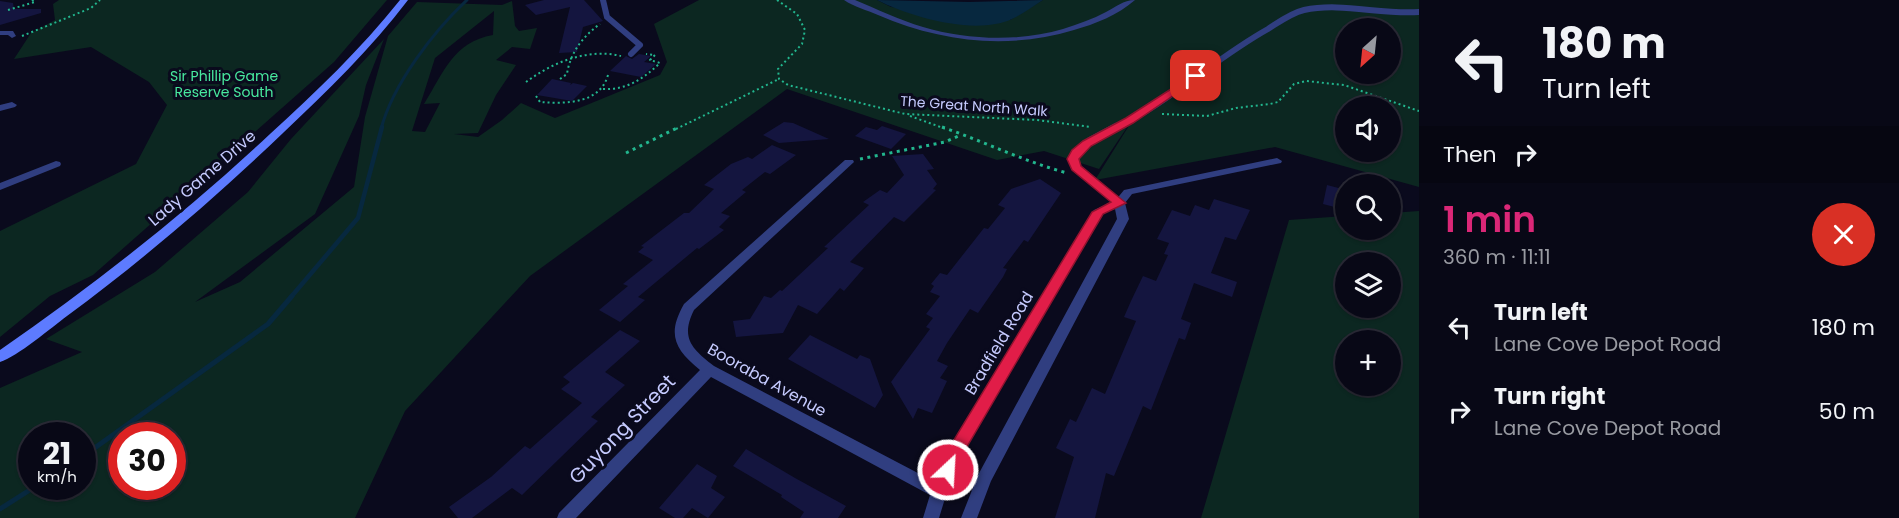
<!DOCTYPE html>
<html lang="en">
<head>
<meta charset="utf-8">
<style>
	body { margin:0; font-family:Poppins,sans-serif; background:#161623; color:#f1f3f6; height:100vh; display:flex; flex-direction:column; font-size:22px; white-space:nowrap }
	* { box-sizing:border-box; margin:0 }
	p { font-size:20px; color:#989aa1 }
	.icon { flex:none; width:33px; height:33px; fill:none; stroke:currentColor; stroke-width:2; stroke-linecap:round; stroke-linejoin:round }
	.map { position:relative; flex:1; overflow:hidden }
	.details { display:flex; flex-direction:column; background:#080816; width:480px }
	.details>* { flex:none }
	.top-card { background:#080816; color:#f1f3f6; overflow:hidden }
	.needle { width:39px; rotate:207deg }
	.controls { position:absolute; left:1335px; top:18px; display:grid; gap:12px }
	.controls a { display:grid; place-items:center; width:66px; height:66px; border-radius:50%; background:#080816; box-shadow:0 2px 4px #0004,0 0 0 2px #292935; font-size:30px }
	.speed { position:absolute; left:18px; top:422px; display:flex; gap:12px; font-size:30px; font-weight:700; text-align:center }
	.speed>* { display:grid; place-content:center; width:78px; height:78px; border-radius:50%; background:#080816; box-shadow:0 2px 4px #0004,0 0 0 2px #292935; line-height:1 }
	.speed small { font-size:15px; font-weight:400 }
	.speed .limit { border:9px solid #d22; background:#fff; color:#111 }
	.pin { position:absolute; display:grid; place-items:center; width:51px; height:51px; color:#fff; margin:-26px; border-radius:12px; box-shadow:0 3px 9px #0006 }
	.me { position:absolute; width:66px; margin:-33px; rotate:25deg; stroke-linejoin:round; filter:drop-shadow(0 0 4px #0008) }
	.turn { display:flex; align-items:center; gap:21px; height:126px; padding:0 24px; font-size:27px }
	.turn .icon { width:78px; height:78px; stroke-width:2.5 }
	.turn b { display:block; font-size:42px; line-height:51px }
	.then { display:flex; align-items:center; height:57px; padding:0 24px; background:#0003; gap:12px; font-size:22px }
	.round { display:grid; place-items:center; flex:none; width:63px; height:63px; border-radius:32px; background:#161623 }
	.headline { display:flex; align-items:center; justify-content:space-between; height:102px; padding:0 24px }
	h1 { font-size:36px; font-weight:600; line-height:45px; color:#db2777 }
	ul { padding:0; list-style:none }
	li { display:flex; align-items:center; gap:18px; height:84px; padding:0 24px }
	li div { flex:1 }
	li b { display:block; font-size:22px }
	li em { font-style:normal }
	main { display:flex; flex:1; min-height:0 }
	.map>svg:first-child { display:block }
	.green { fill:#0c2721; fill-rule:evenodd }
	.water { fill:#07283f }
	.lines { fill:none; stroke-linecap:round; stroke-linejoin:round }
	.stream-far2 { stroke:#07283f; stroke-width:3 }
	.stream-far1 { stroke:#07283f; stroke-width:4.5 }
	.stream { stroke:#07283f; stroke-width:5 }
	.building { fill:#14153f }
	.path-far1 { stroke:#22b68e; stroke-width:2; stroke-dasharray:2 3; stroke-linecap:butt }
	.path { stroke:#22b68e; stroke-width:3; stroke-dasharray:3 4.5; stroke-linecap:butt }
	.service-far1 { stroke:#303e80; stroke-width:6 }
	.service { stroke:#303e80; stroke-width:8 }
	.minor { fill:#303e80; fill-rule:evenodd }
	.secondary { fill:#5d7bff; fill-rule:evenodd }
	.route { fill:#e11d48; stroke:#92132f; stroke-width:1.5 }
	.labels { text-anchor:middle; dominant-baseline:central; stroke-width:6; stroke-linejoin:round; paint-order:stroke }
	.far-park-label { font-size:14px; fill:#48e89e; stroke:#0a0a1d }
	.far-street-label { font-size:14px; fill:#c6cbff; stroke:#0a0a1d }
	.street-label { font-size:16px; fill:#c6cbff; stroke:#0a0a1d }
	.near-street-label { font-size:20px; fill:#c6cbff; stroke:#0a0a1d }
</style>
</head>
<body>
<main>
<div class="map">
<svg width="1419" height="518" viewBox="0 0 1419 518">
	<rect width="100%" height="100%" fill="#0a0a1d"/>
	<path class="green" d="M59,0h328l-53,62 -241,213 -43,21 -50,41v-106l136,-67 31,-59 -18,-23 -58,-35 -77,12 17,-26 24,-13 -2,-16z
		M699,0h178l14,7 119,13 33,-20h376v187l-144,-40 -180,33 45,-72 -41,61 -55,-18 -47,9 -210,-71 -257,187 -125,135 -50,107h-355v-130l82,-36 -36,-13 109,-67 93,-80 43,-53 93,-100 -18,46 -7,31 -44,98 -120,88 45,-20 114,-95 11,-70 23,-81 29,-34 85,3 10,-4 3,25 4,5 18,-3 -7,21 -18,-2 -16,13 20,5 -20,30 -18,38 -24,1 24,3 24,-17 19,-17 34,15 105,-43 7,-13 -13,-38zM494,11l-1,24c-40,7 -49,37 -69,69l16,-1 -15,29 -13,-1 23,-73zM1346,28h44v46h-44zM1346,106h44v46h-44zM32,435h50v51h-50zM122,435h50v51h-50z
		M1419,211v307h-218l88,-298 56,-4 1,14h44l1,-17zM1346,262h44v46h-44zM1346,340h44v46h-44z"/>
	<path class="water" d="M877,0l92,2 74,-2c-10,6 -20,14 -31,19 -37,17 -101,-2 -135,-19z"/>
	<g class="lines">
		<path class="stream-far2" d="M381,129c12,-45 52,-97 86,-129"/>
		<path class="stream-far1" d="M291,297l67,-79 24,-91"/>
		<path class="stream" d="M82,457l186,-133 24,-28
			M0,509l36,-23"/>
	</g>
	<path class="building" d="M544,0h40l19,21 -20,6 -6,25 -18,1 11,-46 -34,8 -11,-10z
		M0,1l13,2 1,6h27v4l-41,12z
		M639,54l12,2 -7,6 12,2 -15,13 -31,-6 16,-15 6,3z
		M552,79l19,4 -1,2 3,-2 14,3 -15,15 -35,-6z
		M784,122l9,1 36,16 -50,4 -16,-8z
		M882,126l24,8 -15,15 -36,-13 11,-9 11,3z
		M772,145l24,10 -26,19 -5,-2 -23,18 4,2 -25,21 9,3 -11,11 5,3 -25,19 -2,-1 -59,49 7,3 -25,22 -21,-12 29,-24 -5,-2 30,-24 -15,-8 6,-5 -3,-1 43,-33h5l25,-24 -10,-4 27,-21 17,-7 4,2z
		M923,154l11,15 -7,1 10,14 -4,5 3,1 -32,32 -10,-5 -44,45 14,6 -20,23 -4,-3 -23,26 -19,-9 -15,28 -47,4 -3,-16 17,-2 14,-23 7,2 9,-8 2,1 46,-43 -4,-1 45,-42 -6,-3 17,-12 7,3 17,-18 -12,-19z
		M1040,179l21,14 -33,49 -4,-2 -21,28 4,1 -4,8 -25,36 -8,-4 -23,34 -10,18 11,5 -8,12 7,3 -15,32 -14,-5 -5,11 -22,-37 39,-53 -4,-2 7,-9 -7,-4 14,-18 -10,-4 4,-6 -3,-2 9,-11 7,2 37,-47 4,1 17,-21 -7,-3 13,-16z
		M1327,185l19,5v20l-23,-6z
		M1214,199l36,11 -14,30 -11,-3 -14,36 26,9 -5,15 -38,-14 -13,36 10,4 -6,17 -6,-2 -28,72 -8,-4 -29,70 -8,-3 -11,45h-40l19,-61 -18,-9 14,-29 6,3 16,-34 13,6 31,-73 -12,-4 7,-16 12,-25 13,5 12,-26 -4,-1 5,-11 -12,-4 15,-29 18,6 5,-11 14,5z
		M620,330l20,11 -35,31 20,13 -34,32 7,4 -76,74 -10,-7 -40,30h-14l-9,-11 42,-30 34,-31 5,3 52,-46 -21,-14 9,-7 -7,-5z
		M810,335l47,24 3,-4 10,4 13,36 -8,13 -87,-49z
		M746,449l49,29 51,28 -8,12h-38l4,-6 -23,-15 1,-2 -49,-29z
		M697,464l20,12 -6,12 14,9 -17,21 -16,-10 -9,10h-8l-16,-10z"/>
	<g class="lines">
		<path class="path-far1" d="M777,0l20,14 8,16 -3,14 -24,25 1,10 9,6 117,29 132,6 54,7
			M8,10l27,-8 -3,-2
			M22,36l69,-28 9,-8
			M560,79l7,-5c3,-21 16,-38 33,-50
			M526,82c27,-20 62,-34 95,-26
			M603,89c24,1 40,-10 57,-26l-10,-3 5,-5 -9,-1
			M536,96l4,6c25,2 60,2 68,-27
			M1162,114l45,2 29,-8 34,-4 8,-2 16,-18 12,-3 38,4 75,26
			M910,116l36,13
			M676,129l103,-50"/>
		<path class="path" d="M942,127c43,15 81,34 125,46
			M626,153l53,-26
			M860,159l85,-17 16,-7"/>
		<path class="service-far1" d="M603,0l4,17 33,28 -9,9
			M1113,129c56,-26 101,-70 155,-100 11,-7 23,-16 36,-19 38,-8 77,5 115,2"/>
		<path class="service" d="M1116,127l-26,14 -17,18 3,8 43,36"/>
		<path class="minor" d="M844,0h11c22,9 44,20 68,27 44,13 96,15 140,2 15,-5 30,-10 43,-17 10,-5 17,-12 29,-12 -17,15 -40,24 -61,30 -67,20 -133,12 -196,-15 -11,-5 -24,-8 -34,-15z
			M0,31h13l3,5 -4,2 -4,-3h-8z
			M12,102l5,3 -2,2 -15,4v-6z
			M1277,158l5,3 -1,2 -149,31 -7,9 4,16 -138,262 -14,37h-16l17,-43 139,-256 -2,-10 -13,5 -137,236 -18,42 -8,26h-16l7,-23 -219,-118 -135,141h-19l2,-5 141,-143c-26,-21 -33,-36 -16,-66l161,-144h8l1,2 -160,148c-14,28 -2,39 20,56l221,116 18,-38 141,-234 21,-9 9,-11z
			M56,161l4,1 1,2 -1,2 -60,24v-7z"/>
		<path class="secondary" d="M400,0h8c-37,49 -81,91 -125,133 -68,65 -140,127 -216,183 -15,11 -50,41 -67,46v-12c95,-66 186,-137 270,-216 46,-42 91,-85 130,-134z"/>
	</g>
	<path class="route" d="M1196,73l5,3 -2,2 -66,45 -42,23 -12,13 2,7 45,37 -23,11 -138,236 -11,25 -6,3 -6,-3 -3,-5 13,-27 140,-231 19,-10 -39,-32 -5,-11 5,-9 11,-9 43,-23z"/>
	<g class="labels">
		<g class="far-park-label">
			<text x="224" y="76">Sir Phillip Game<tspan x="224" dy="16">Reserve South</tspan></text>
		</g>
		<g class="far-street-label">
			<text transform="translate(974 106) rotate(4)">The Great North Walk</text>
		</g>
		<g class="street-label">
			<text transform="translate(202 178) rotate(-41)">Lady Game Drive</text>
			<text transform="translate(999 343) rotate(-59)">Bradfield Road</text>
			<text transform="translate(767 380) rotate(29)">Booraba Avenue</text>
		</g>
		<g class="near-street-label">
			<text transform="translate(622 429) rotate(-46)">Guyong Street</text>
		</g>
	</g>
</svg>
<div class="controls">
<a><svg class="needle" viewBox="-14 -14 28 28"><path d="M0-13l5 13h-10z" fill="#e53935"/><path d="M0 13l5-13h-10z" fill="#989aa1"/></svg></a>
<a><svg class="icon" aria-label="sound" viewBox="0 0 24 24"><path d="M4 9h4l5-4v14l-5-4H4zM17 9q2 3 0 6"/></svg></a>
<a><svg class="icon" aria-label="search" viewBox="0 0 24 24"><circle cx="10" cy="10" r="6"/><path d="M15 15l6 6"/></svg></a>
<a><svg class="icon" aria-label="layers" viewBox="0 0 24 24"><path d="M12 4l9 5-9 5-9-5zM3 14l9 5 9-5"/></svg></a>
<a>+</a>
</div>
<div class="speed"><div>21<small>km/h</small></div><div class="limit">30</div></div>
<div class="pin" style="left:1196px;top:76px;background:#d93025"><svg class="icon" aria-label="arrive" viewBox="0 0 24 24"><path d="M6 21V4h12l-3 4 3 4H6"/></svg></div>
<svg class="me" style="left:948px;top:470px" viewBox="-20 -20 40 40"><circle r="17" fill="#e11d48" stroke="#fff" stroke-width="3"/><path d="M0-11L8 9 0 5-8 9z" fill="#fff"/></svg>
</div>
<section class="details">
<div class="top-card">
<div class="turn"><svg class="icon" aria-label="left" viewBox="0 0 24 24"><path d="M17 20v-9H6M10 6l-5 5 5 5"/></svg><div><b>180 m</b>Turn left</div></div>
<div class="then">Then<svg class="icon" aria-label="right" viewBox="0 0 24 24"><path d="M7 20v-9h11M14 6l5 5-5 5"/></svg></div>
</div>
<div class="headline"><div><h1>1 min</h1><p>360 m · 11:11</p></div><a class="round" style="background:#d93025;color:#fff"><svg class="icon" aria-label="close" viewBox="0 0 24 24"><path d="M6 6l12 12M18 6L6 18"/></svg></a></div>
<ul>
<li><svg class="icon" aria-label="left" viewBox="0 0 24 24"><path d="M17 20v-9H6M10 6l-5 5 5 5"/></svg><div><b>Turn left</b><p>Lane Cove Depot Road</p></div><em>180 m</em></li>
<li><svg class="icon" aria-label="right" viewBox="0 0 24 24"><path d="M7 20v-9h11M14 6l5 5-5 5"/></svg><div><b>Turn right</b><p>Lane Cove Depot Road</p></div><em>50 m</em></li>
</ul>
</section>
</main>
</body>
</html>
